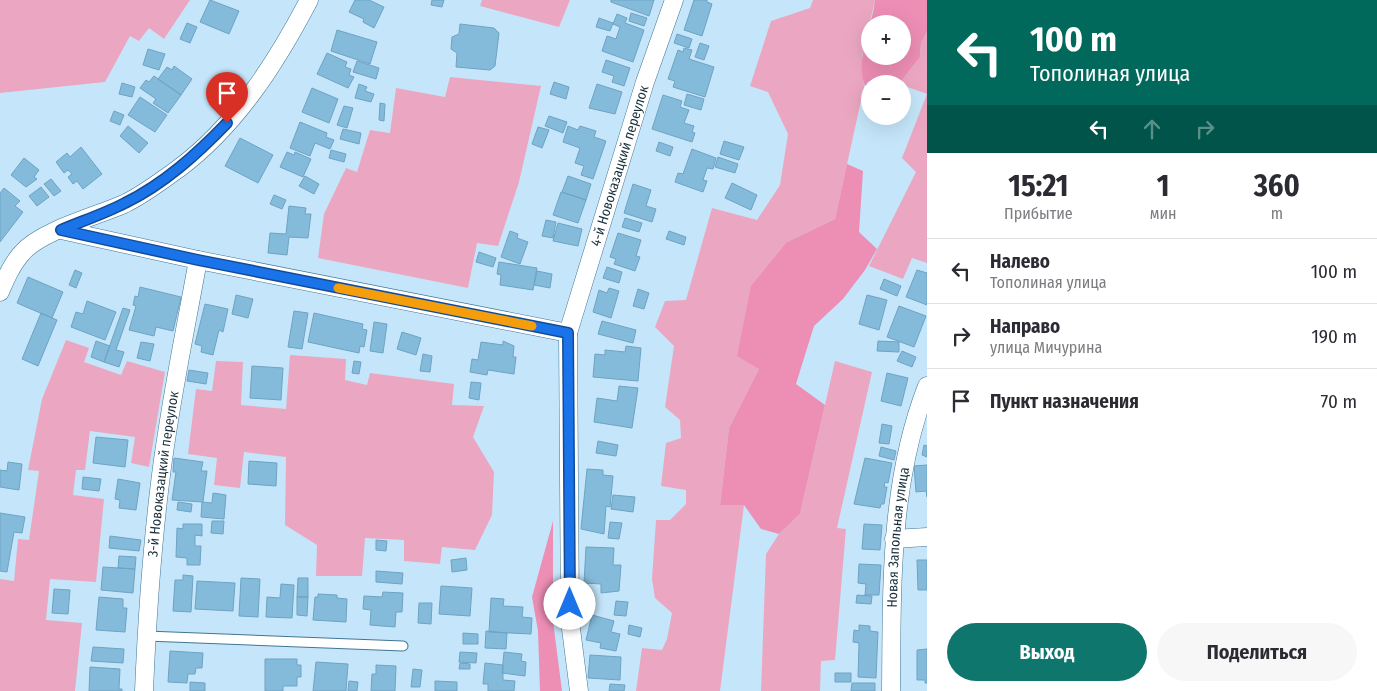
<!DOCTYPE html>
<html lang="ru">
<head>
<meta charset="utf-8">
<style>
	body { margin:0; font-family:"Fira Sans Condensed",sans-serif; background:#f7f7f7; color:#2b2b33; height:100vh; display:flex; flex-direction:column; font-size:19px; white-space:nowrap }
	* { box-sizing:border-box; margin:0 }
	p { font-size:16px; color:#7c7c81 }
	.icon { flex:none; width:28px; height:28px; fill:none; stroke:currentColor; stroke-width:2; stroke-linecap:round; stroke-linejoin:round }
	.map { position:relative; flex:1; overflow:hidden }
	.sheet { display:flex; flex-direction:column; background:#fff; width:450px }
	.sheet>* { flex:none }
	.banner { background:#00695c; color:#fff; overflow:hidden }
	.tools { position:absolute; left:861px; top:15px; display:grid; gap:10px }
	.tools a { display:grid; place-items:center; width:50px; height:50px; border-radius:50%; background:#fff; box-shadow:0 5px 20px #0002; font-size:25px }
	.pin { position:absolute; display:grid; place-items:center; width:42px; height:42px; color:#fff; margin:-51px -21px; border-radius:50% 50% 50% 0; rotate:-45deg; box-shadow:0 0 5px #0007 }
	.pin .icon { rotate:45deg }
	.me { position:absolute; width:55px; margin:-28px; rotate:0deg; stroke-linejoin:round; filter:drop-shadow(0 0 4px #0008) }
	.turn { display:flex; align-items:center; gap:18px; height:105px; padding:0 20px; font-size:22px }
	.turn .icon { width:65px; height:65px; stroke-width:2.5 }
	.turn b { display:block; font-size:35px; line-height:42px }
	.lanes { display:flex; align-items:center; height:48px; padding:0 20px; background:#0003; justify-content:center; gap:25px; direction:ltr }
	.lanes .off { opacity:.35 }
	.eta { display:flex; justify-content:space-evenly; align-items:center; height:85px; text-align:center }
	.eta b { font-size:30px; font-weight:700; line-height:35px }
	.action { display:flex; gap:10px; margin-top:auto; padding:10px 20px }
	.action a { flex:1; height:58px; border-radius:30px; background:#0f766e; color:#fff; font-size:20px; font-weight:700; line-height:58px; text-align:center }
	.action a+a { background:#f7f7f7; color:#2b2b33 }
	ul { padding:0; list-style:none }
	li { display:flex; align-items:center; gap:15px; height:65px; padding:0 20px; border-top:1px solid #e1e1e2 }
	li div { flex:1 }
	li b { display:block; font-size:19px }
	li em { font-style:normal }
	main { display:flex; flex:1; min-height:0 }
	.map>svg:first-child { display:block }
	.green { fill:#eba7c1 }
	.forest { fill:#ed8eb5; fill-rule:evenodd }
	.building { fill:#84bada; stroke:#6ea3c3 }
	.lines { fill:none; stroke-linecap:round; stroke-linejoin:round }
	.lane-casing { stroke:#417694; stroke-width:11 }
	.street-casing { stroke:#417694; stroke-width:19 }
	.lane { stroke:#fff; stroke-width:9 }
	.street { stroke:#fff; stroke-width:18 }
	.route-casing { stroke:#114b97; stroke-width:12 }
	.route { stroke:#1a73e8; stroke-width:9 }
	.slow { stroke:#f59e0b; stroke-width:9 }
	.labels { text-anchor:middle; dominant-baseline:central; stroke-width:5; stroke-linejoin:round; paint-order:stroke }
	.street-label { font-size:14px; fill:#192f3c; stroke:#c5e6fa }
</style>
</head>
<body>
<main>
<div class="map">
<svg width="927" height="691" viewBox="0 0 927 691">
	<rect width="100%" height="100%" fill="#c5e6fa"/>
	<path class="green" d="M0,0h190l-26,39 -15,-11 -10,13 -9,-5 -25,46 -105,11z
		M482,0h88l-11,27 -79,-21z
		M813,0h62l-13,56 2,31 -29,132 -48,23 -28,127 -30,59 -9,77h24l-24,186h-84l6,-43 20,2 5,-11 5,-26 -17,-15 -3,-19 4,-59h14l16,-16v-14l-25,-4 5,-43 15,-5 -1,-18 -15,-13 9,-61 -19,-19 10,-26 21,-1 26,-92 45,12 23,-35 8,-51 -20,-42 -18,-6 21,-65 39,-13z
		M927,32v231l-15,-5 -9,21 -34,-13 47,-94 -14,-14 25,-64 -28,-10 21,-27 1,-14z
		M450,77l91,9 -22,96 -21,64 -21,-3 -9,45 -150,-30 6,-44 22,-46 11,4 13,-42 20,3 6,-45 49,9z
		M66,340l23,8 -5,14 37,13 6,-14 38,11 -16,95 -18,-4 4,-26 -45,-6 -5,39h-9l-3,25 31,4 -8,83 -46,-3 -4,41 36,3 -7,68h-75v-112l14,2 4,-42 11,1 10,-69 -11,-1 14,-71z
		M290,355l56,4 -1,21 22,5 3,-12 84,11 -2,21 32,1 -11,31 21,35 -2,43 -17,35 -33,-3 -2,17 -36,-3v-21l-39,-2 -3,38h-46l1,-31 -32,-20 1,-68 -42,-5 -4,36 -26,-3 3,-27 -29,-4 8,-65 16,2 4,-30 27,1 -2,43 45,4z
		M835,361l37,11 -35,156 9,1 -11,131 -14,1 -1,30h-59l5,-137 13,-20 21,-20z"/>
	<path class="forest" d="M875,0h52v32l-6,11 -1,14 -21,27h-29v11c-20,-28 2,-65 5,-95zM870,24h32v32h-32z
		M847,164l16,7 -4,61 18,17 -12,21 -22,29 -29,27 -18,58 29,21 -25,109 -21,20 -18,-5 -17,-24h-24l9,-77 30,-59 -22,-13 14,-70 36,-44 48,-23z
		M553,521v100l9,70h-22l-2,-60 -6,-34z"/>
	<path class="building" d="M210,0l29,11 -10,23 -29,-12z
		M355,0h14l15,7 -10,21 -11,-6 1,-3 -15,-7z
		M432,0h12l-2,7 -11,-2z
		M611,0h43l-5,16 -38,-14z
		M694,0h13v2l5,2 -10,32 -18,-6z
		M631,13l16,5 -3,8 -15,-5z
		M617,14l10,4 -2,5 19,7 -11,32 -31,-11 5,-15 9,3 4,-12 -7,-3z
		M599,18l14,5 -3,8 -14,-4z
		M187,23l10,4 -7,16 -10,-4z
		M460,24l34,4 5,5 -4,33 -5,4 -34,-3 1,-14 -6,-4 1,-12 7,-3z
		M337,30l40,12 -7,22 -39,-13z
		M677,34l15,5 -3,9 -15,-5z
		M700,43l9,3 -5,14 -9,-3z
		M684,48l8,2 -3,9 25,8 -9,30 -32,-10 2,-6 -7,-2 10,-29 5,2z
		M148,49l17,5 -6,16 -16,-5z
		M327,53l20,9 -2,5 6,2 -2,6 5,2 -6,11 -31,-14z
		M606,60l24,8 -6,18 -12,-4 2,-6 -12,-4z
		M357,61l22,7 -3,11 -23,-7z
		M174,66l18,13 -11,16 -23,-16 9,-12 5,3z
		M154,76l27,19 -13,18 -15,-10 3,-4 -16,-11 6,-8 3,2z
		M554,82l15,5 -3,12 -16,-5z
		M122,83l13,4 -3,10 -13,-3z
		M359,84l8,3 -2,4 9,3 -3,8 -16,-4z
		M597,84l25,8 -7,22 -26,-6z
		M312,88l26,11 -9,24 -27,-11z
		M687,94l17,5 -3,11 -17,-5z
		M663,95l19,6 -2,6 9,3 -5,13 10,3 -2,6 3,1 -3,9 -40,-13z
		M140,97l27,18 -12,17 -27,-17z
		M380,103l5,1 -1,17 -5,-1z
		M344,106l9,2 -6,20 -10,-3z
		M114,111l10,4 -4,10 -10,-4z
		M549,116l18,6 -4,11 -18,-7z
		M300,122l27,11 -1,4 8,3 -4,9 -15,-6 -5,13 -20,-8z
		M128,126l20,17 -9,10 -19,-17z
		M568,126l10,4 2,-4 16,5 -2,6 12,4 -13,38 -12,-4 3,-9 -9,-3 5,-15 -17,-6z
		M538,127l11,3 -7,18 -10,-4z
		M343,129l18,4 -2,11 -19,-5z
		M240,138l33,17 -15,28 -33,-17z
		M724,141l20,6 -5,13 -19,-6z
		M659,142l14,5 -3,9 -14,-5z
		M81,147l21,27 -19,15 -6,-8 -4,3 -5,-7 4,-3 -4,-4 -4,3 -8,-11 11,-9 3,4z
		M692,149l24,9 -3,11 -6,-1 -4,12 4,1 -4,11 -28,-10 3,-9 5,1z
		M331,150l15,4 -2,8 -15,-4z
		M287,152l7,3 1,-3 16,7 -8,18 -23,-10z
		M718,157l20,7 -3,9 -20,-6z
		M24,158l15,12 -5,7 3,2 -11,8 -15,-12z
		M305,176l14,8 -5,10 -15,-8z
		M568,176l23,8 -5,16 -24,-8z
		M51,179l10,12 -7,5 -10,-12z
		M732,183l25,12 -6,15 -26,-12z
		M633,184l18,6 -5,16 10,3 -4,13 -28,-9z
		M41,187l8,10 -12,9 -8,-10z
		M4,188l16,13 -5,5 8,6 -23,30v-49z
		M561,192l25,8 -8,23 -25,-8z
		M274,195l12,5 -4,9 -12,-5z
		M289,206l17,2 -1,6h6l-3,24 -19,-1 -2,18 -19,-2 2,-20 16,1z
		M625,218l17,5 -3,9 -17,-5z
		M546,220l10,2 -3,16 -11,-2z
		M558,223l24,6 -4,17 -25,-5z
		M510,231l8,3 -1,4 11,4 -8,22 -19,-7z
		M669,231l17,6 -2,8 -18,-6z
		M618,233l23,7 -5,16 4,1 -5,14 -21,-7 2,-5 -6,-2z
		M479,252l17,6 -3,9 -17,-5z
		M499,262l38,6 -4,22 -33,-5 1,-10 -4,-1z
		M607,267l15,5 -3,11 -16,-5z
		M75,270l7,3 -6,15 -7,-3z
		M917,270l10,3v32l-21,-8z
		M537,271l15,3 -2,14 -16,-3z
		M28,277l35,15 -11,26 -35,-15z
		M884,279l17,7 -4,10 -17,-7z
		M140,287l41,10 -8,34 -17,-4 -2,9 -25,-6 7,-24 -3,-1 2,-9 3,1z
		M609,288l10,3 -8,27 -18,-6 6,-22 8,3z
		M638,289l11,4 -5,16 -11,-3z
		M236,295l17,4 -5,19 -16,-4z
		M867,295l20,5 -8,30 -20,-6z
		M87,301l29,11 -11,28 -34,-13 5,-15 7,2z
		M205,304l23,5 -5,23 -4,-2 -6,25 -12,-3 1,-6 -7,-2z
		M899,306l27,10 -12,31 -27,-10z
		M123,308l7,2 -14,40 8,2 -5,15 -15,-5z
		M294,311l14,2 -6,36 -14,-2z
		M41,313l16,7 -19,46 -16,-7z
		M314,313l49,11 -1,5 5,1 -3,17 -4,-1 -1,7 -51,-11z
		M602,321l34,9 -3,13 -35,-9z
		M374,322l13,2 -4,29 -13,-2z
		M402,332l19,6 -5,17 -19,-6z
		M96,341l14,5 -6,16 -13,-5z
		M503,341l11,5 -1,11h3l-2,17 -26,-4 -1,5 -17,-3 2,-13 6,1 3,-18 22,3z
		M878,341l21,1v10l-22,-1z
		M141,342l13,2 -4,17 -13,-3z
		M626,346l15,2 -3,33 -45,-4 2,-23 10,1v-5l20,2z
		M902,351l14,6 -4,10 -15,-6z
		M423,354l9,2 -2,16 -10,-1z
		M354,361l7,1 -2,12 -7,-1z
		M252,366l31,2 -2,32 -31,-2z
		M189,370l19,3 -2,11 -19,-3z
		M887,373l21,5 -7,28 -20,-5z
		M471,382l10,1 -2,17 -10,-2z
		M619,386l19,2 -6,40 -38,-6 3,-24 20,3z
		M882,424l10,2 -3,18 -10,-1z
		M96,437l32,3 -3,27 -32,-4z
		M598,441l20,4 -2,11 -20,-3z
		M924,445l3,1v11l-5,-2z
		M881,447l15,4 -2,9 -15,-4z
		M174,458l29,4 -2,9h6l-4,31 -31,-2 4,-28h-3z
		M865,458l27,5 -4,20 -3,-1 -1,5h3l-3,17h-3l-1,4 -26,-4z
		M249,461l28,2 -1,23 -28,-2z
		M8,462l14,2 -3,26 -19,-3v-17l7,1z
		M927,465v32l-1,-6 -10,1 -2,-26z
		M587,469l16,1v5l10,1 -3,31 -4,-1 -2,28 -23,-5z
		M83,477l18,2 -2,12 -17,-2z
		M118,479l22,4 -4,27 -17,-2 1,-8 -5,-1z
		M213,493l13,2 -2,24 -23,-2 1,-15 10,1z
		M613,495l22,2 -2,15 -22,-3z
		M178,502l14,2 -1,8 -14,-2z
		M0,513l25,4 -3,16 -8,-1 -7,40 -7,-1z
		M212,521h12l-1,13 -12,-1z
		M610,522l12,1 -3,16 -11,-1z
		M183,524h19v12l-7,-1v11h6l-1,19h-13v-7l-11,-1 1,-29 6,1z
		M864,524l18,1 -2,25 -18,-1z
		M110,536l31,4 -2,11 -30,-3z
		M376,540l11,1 -1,10 -10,-1z
		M586,547l28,1 -1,17h8l-2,26 -18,2v-9l-17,-1z
		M119,556l17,1 -1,12 -17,-1z
		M466,558l1,12 -15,2 -1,-12z
		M917,560h10v30h-9z
		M859,564l22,1 -2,30h-14l1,-11 -8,-1z
		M103,567l32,2 -2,24 -32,-3z
		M376,571l27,2 -1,11 -26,-2z
		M183,575l10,1 -2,36 -18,-1 2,-31h8z
		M241,578l19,1 -2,38 -19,-1z
		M298,578h10v19h-11z
		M197,581l38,2 -2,28 -38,-2z
		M281,584l13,1 -2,33 -26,-1 1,-20 13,1z
		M441,586l31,2 -2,28 -31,-2z
		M54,589l16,1 -2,24 -16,-1z
		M383,592l20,1 -1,19h-6l-1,15 -25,-2 1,-15 -8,-1 1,-13 18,1z
		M318,594l19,1v3l10,1 -1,23 -33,-2 2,-23h3z
		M857,595l15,1 -1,8 -15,-1z
		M99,597l24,2v9h4l-2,24 -29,-2z
		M297,597h11l-1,19 -10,-1z
		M491,598l13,1 -1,7 20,1 -1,10 10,1 -1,16 -42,-2z
		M616,601l12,1 -2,14 -12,-1z
		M419,603h13l-1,21 -13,-1z
		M592,615l22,6 -3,11 9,2 -4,17 -16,-3 1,-5 -15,-3z
		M629,625l13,3 -2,9 -12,-3z
		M859,625l11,1v5l8,1 -2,46 -18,-1 1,-34 -6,-1 1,-12 5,1z
		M486,631l21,2 -1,16 -21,-1z
		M463,633l15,1v10h-15z
		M93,647l31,2 -1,14 -32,-2z
		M927,649v34h-2v-3h-8v-30z
		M170,651l33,2 -1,15h-6l-1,6h-7l-1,9 -19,-1z
		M460,652l17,1 -1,10 -17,-1z
		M504,652l18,2 -1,7 5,1 -1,14 -23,-3z
		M590,655l31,2 -1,23 -32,-2z
		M265,659h32v6h4v12h-4v9h-14v5h-18z
		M316,662l32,2 -2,27h-33z
		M460,663l10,1v5h-11z
		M485,663l18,2v15l12,1 -1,10h-26v-7h-5z
		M376,665l20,1 -1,25h-24l1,-17h4z
		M90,667l30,2 -1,20h3v2h-33z
		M413,669l9,1 -2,17h-9z
		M835,673h16v9h-16z
		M349,681l9,1 -1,9h-9z
		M435,681l22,1v9h-22z
		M190,682l15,1v8h-15z
		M852,683h23v8h-24z
		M610,684l15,1 -1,6h-15z"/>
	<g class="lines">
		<g class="lane-casing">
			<path id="lane" d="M146,636l257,10"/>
		</g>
		<g class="street-casing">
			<g id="street">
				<path d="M61,230l137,30 370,73 2,288 9,70"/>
				<path d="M0,292c6,-14 12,-28 22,-39 18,-22 75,-37 102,-49 19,-9 37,-23 54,-35 58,-43 98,-106 131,-169"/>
				<path id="s1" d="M568,333l77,-251 29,-82"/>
				<path d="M894,539l33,-2"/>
				<path id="s2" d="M144,691c3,-72 8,-145 17,-216 9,-72 24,-143 37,-215"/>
				<path id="s3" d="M891,691c1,-103 -2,-207 36,-305"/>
			</g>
		</g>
		<use href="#lane" class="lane"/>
		<use href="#street" class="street"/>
	</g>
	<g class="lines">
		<g class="route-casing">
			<path id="route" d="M227,123c-30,31 -63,61 -102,80 -21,11 -43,18 -64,27l137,30 370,73 2,271"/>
		</g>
		<use href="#route" class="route"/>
		<path class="slow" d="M338,288l194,38"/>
	</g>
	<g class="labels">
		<g class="street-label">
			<text stroke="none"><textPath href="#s1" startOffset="175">4-й Новоказацкий переулок</textPath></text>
			<text stroke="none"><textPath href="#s2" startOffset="218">3-й Новоказацкий переулок</textPath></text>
			<text stroke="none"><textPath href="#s3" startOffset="154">Новая Запольная улица</textPath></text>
		</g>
	</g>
</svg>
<div class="tools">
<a>+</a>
<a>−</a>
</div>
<div class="pin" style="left:227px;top:123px;background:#d93025"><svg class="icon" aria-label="arrive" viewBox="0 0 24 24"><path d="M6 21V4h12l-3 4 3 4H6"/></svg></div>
<svg class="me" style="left:570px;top:604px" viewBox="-20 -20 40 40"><circle r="19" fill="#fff"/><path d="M0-13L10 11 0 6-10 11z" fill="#1a73e8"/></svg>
</div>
<section class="sheet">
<div class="banner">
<div class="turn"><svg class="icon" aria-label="left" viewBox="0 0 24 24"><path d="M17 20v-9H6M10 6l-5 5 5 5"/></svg><div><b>100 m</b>Тополиная улица</div></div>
<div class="lanes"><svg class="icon" aria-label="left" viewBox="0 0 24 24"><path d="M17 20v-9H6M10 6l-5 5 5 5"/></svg><svg class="icon off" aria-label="ahead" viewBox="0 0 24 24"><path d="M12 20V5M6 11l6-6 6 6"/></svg><svg class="icon off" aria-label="right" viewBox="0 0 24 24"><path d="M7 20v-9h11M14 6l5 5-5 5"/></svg></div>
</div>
<div class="eta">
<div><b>15:21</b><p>Прибытие</p></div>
<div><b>1</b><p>мин</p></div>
<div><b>360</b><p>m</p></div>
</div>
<ul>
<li><svg class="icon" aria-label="left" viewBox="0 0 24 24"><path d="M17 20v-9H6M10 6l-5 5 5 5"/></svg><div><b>Налево</b><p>Тополиная улица</p></div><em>100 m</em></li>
<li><svg class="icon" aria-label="right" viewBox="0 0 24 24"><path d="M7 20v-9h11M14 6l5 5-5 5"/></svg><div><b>Направо</b><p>улица Мичурина</p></div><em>190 m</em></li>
<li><svg class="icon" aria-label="arrive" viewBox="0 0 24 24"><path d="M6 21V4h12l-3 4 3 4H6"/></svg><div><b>Пункт назначения</b></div><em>70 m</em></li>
</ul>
<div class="action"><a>Выход</a><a>Поделиться</a></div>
</section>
</main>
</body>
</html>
